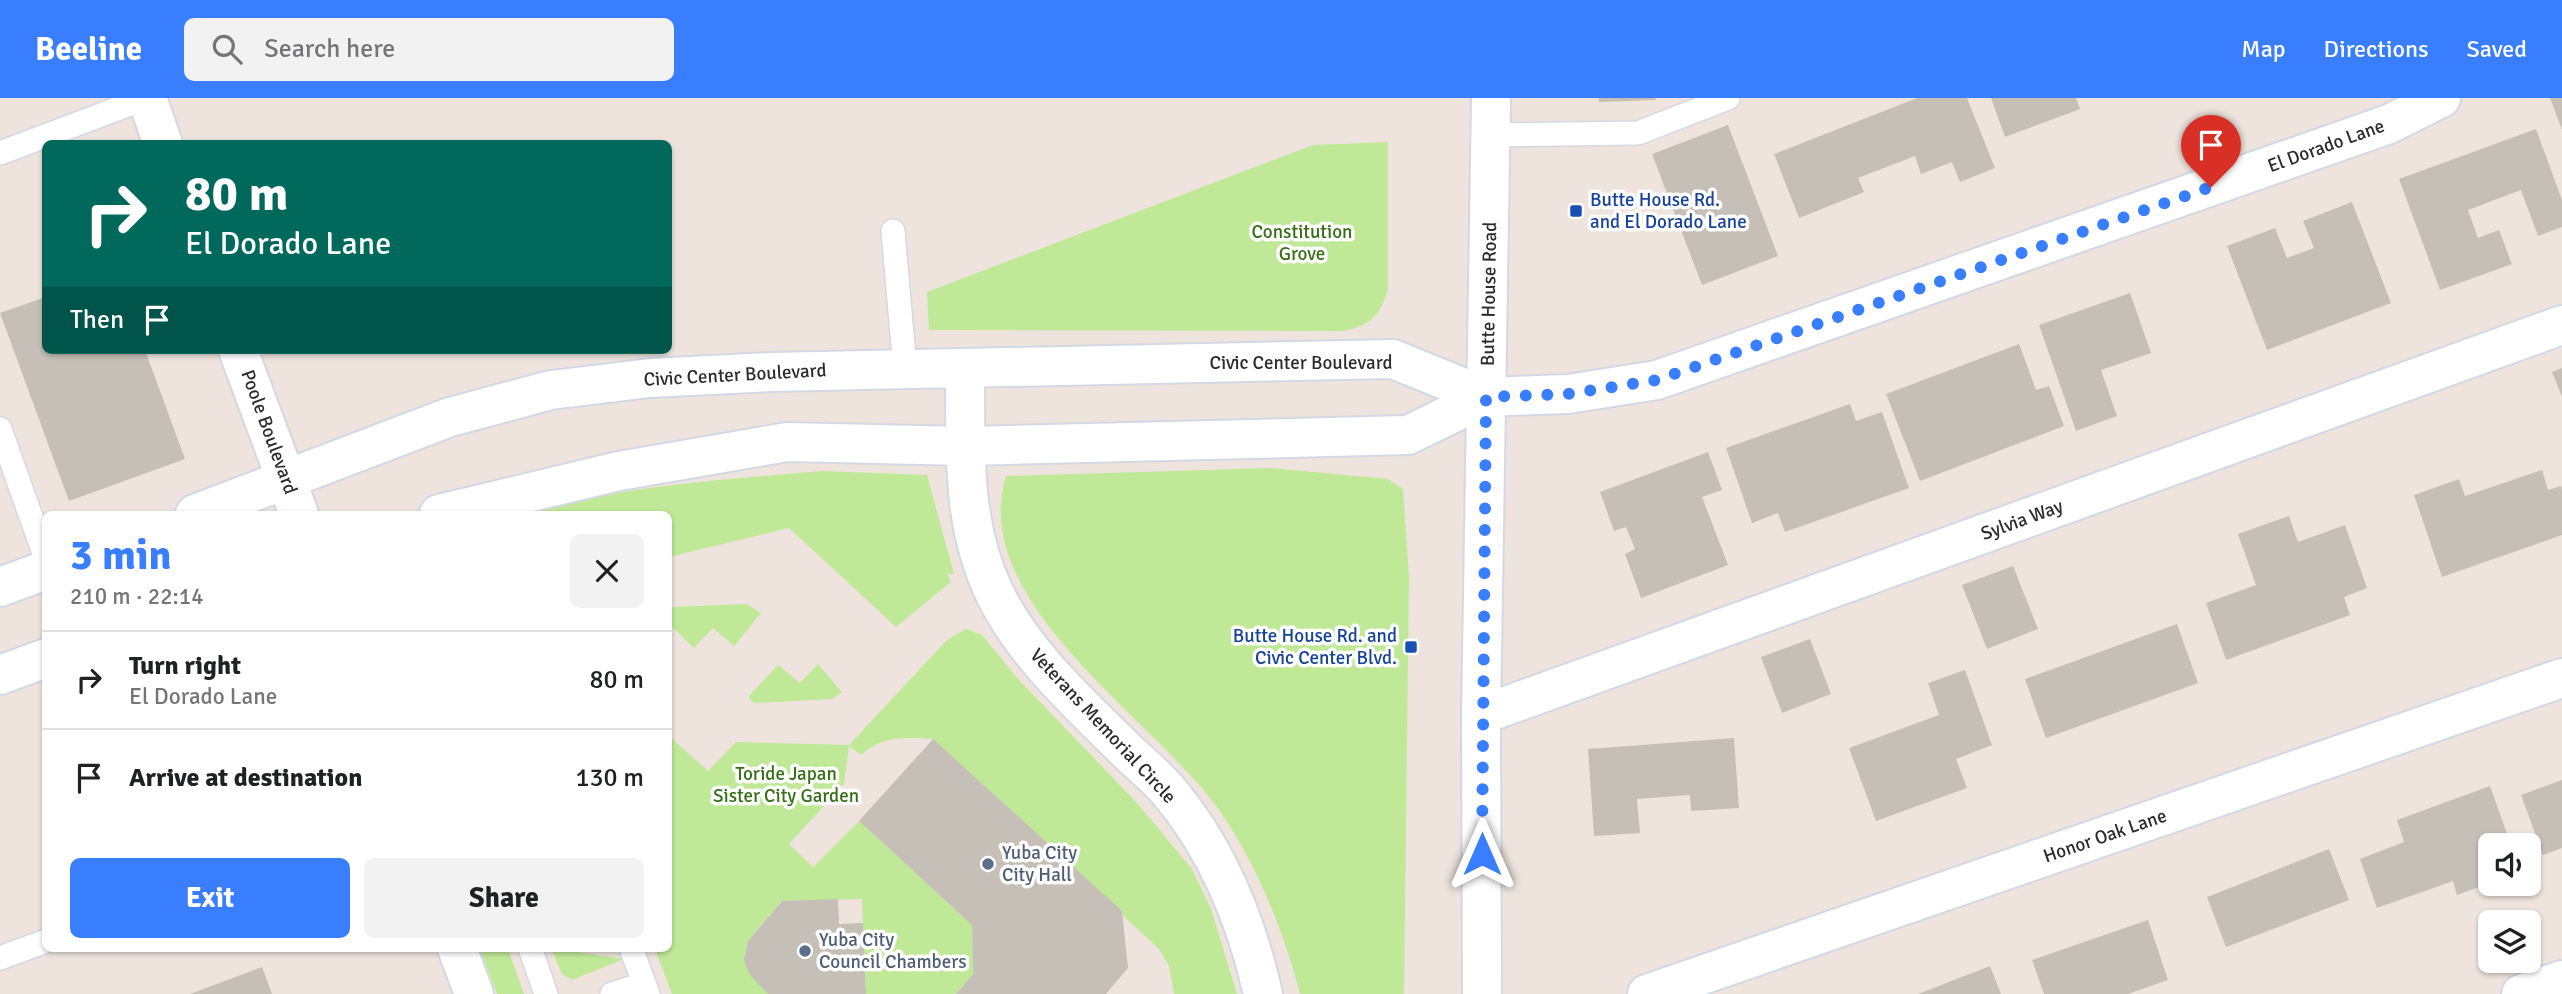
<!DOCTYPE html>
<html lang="en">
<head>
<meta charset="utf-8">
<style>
	body { margin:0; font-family:Signika,sans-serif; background:#f2f2f2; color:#202124; height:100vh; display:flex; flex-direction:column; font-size:26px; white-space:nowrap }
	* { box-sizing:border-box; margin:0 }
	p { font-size:23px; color:#757577 }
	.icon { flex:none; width:38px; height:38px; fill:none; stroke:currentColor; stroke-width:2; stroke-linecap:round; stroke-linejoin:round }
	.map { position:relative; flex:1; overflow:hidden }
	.sheet { position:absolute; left:42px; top:413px; width:630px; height:441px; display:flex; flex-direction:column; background:#fff; border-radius:10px; box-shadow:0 2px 5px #0004 }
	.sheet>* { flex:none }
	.guide { position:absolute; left:42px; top:42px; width:630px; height:214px; border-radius:10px; box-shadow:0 2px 5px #0004; background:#00695c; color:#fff; overflow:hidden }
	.controls { position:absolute; left:2478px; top:735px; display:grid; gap:14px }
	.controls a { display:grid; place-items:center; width:63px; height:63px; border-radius:10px; background:#fff; box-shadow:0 2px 5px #0004; font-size:35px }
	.pin { position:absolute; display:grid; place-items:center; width:60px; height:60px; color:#fff; margin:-72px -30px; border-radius:50% 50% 50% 0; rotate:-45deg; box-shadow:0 0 7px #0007 }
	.pin .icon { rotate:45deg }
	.me { position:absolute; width:77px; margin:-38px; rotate:0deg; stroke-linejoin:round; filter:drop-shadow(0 0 5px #0008) }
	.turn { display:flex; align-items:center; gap:24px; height:147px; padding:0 28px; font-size:32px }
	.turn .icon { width:91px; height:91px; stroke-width:2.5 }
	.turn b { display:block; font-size:49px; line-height:60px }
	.then { display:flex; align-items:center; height:66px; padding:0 28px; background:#0003; gap:14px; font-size:26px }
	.round { display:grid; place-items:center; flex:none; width:74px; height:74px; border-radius:10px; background:#f2f2f2 }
	.overview { display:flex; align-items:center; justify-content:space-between; height:119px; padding:0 28px }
	h1 { font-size:42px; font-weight:800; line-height:52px; color:#397eff }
	.cta { display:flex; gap:14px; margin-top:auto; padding:14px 28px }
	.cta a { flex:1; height:80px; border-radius:10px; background:#397eff; color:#fff; font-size:28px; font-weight:800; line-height:80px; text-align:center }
	.cta a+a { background:#f2f2f2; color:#202124 }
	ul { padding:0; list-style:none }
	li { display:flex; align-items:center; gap:21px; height:98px; padding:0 28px; border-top:2px solid #e0e0e0 }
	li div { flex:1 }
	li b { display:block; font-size:26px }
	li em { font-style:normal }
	header { display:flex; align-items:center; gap:42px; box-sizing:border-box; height:98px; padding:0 35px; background:#397eff; color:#fff }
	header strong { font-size:33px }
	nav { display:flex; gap:38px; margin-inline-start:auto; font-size:24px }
	.search { width:490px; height:63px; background:#f2f2f2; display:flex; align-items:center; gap:18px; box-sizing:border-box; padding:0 24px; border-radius:10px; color:#757577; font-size:26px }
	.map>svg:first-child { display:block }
	.green { fill:#bfe996 }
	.building { fill:#c6bfb8 }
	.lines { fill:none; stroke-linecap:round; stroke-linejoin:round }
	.service-casing { stroke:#d2d9e5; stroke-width:26 }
	.minor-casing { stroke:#d2d9e5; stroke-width:42 }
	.tertiary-casing { stroke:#d2d9e5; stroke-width:42 }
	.secondary-casing { stroke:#d2d9e5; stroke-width:42 }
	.service { stroke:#fff; stroke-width:23 }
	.minor { stroke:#fff; stroke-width:38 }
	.tertiary { stroke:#fff; stroke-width:38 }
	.secondary { stroke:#fff; stroke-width:38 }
	.route { stroke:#397eff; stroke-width:12; stroke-dasharray:0 21.6 }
	.transit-dot { fill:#1a4fb4; stroke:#fff; stroke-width:2.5 }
	.service-dot { fill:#5c6f8a; stroke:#fff; stroke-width:2.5 }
	.labels { text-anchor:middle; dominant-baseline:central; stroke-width:7; stroke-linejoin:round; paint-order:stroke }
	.street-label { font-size:19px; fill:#2c2c2c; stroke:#fff }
	.transit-label { font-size:19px; fill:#164399; stroke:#fff; text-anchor:start }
	.park-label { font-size:19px; fill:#366f15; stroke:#fff }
	.service-label { font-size:19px; fill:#4e5e75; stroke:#fff; text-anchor:start }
</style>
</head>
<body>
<header>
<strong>Beeline</strong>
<div class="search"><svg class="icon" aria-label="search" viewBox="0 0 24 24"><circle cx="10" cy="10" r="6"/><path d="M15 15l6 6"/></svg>Search here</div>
<nav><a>Map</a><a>Directions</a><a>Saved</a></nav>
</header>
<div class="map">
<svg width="2562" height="896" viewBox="0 0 2562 896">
	<rect width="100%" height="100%" fill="#eee4dd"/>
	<path class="green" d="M1388,44v147c-7,26 -20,39 -47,42l-412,-1 -2,-38 386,-147z
		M1272,370l116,11 15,10 6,87 -5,418h-104c-16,-62 -44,-132 -81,-184 -63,-90 -252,-207 -213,-334z
		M822,373l105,4 27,99h-7l4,8 -55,45 -107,-99 -120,29 -1,-43h-142c97,-29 196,-34 296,-43z
		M746,506l15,9 -27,33 -21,-18 -19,20 -25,-24v-14l4,-3z
		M966,531l16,6 36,44 119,124 55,66 19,40 26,85h-63l-5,-28 -10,-17 -226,-210c-28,-2 -51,-3 -72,16l-12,-9 -5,38 -55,60 24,23 46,-46 113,104 1,49 -17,20h-90l-4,-95 -81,2c-31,40 -55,48 -13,93h-96l-17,-45 13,-1 1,-212 39,35 28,-29 113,3 98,-105z
		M818,566l24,28 -10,7 -77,4 -5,-3 -1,-4 29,-31 22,18z
		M480,851h28l16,45h-27z
		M555,851l69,10 -52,21 -10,-6 -10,-24z"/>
	<path class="building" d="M1599,0h56l1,2 -57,2z
		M1917,0h50l28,70 -35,14 -8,-20 -31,12 -6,-18 -57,22 6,14 -65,26 -25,-64z
		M1991,0h85l4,11 -75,28z
		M2550,0h12v32z
		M1728,27l50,131 -76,29 -50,-131z
		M2536,31l26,71v27l-24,9 -17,-46 -53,20 10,28 21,-8 13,34 -72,26 -41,-111z
		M2352,104l39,101 -124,47 -40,-104 48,-18 12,30 27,-10 -11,-27z
		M2130,195l21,60 -50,17 16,46 -41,15 -37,-106z
		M46,199v53h99l40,109 -116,42 -69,-188z
		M2019,246l17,46 13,-4 15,40 -144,55 -34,-87z
		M2562,270v29l-10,-25z
		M1850,306l6,17 26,-9 27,76 -124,44 -7,-19 -26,10 -26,-75z
		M1708,354l14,38 -20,7 26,68 -87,33 -16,-44 10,-5 -9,-22 -12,4 -14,-39z
		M2542,372l6,20 13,-4 1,3v46l-120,42 -28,-82 45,-16 6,17z
		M2289,418l9,26 47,-17 22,63 -23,9 6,18 -124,45 -20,-57 50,-18 -18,-51z
		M2013,468l25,63 -51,20 -25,-64z
		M2177,526l21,59 -152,55 -21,-59z
		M1810,541l21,55 -49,19 -21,-56z
		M1965,572l27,75 -36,14 11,29 -91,33 -27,-73 90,-33 -11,-32z
		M1734,640l5,70 -48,3 -1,-16 -53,4 3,34 -46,3 -6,-87z
		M933,641l189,172 6,57 -22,26h-150l17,-20 -1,-49 -113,-104z
		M2562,682v68l-19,7 -22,-60z
		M2490,688l21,59h-21v38l-33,12 -4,-14 -76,27 -17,-49 44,-17 -7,-22z
		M2329,751l20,51 -123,47 -19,-50z
		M838,801l1,25 24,-1 3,71h-98l-18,-19 -6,-15 4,-19 34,-40z
		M2148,822l20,60 -40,14h-84l-12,-34z
		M1990,868l11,28h-83z
		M262,869l10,27h-82z"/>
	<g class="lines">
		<g class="service-casing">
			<path id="service" d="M1491,37l147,-2 90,-35
				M0,55l146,-55
				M893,133l12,138
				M0,331l46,130
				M530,850l16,46
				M631,850l17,46
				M0,860l46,-17
				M612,896l32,-10"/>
		</g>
		<g class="minor-casing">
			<path id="minor" d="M965,270c1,76 -5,153 29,224 30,63 87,113 135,161 14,13 30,26 42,41 47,57 76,129 92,200
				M195,416l255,-97 101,-27 99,-12 122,-6 621,-13 93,38
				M439,416l180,-43 168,-29 179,4 442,-11 78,-38 82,-3 89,-14 732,-256 52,-26
				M0,489l46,-17
				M0,577l46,-17
				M1481,617l1081,-390
				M457,850l17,46
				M1647,896l915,-316
				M2521,896l41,-14"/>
		</g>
		<g class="tertiary-casing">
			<path id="tertiary" d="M147,0l16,46
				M238,252l61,164"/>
		</g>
		<g class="secondary-casing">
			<path id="secondary" d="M1482,896l-1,-279 10,-617"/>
		</g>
		<use href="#service" class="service"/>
		<use href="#minor" class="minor"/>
		<use href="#tertiary" class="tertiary"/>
		<use href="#secondary" class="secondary"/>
	</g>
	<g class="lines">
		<path class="route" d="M1482,756l4,-457 82,-3 89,-14 554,-193"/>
	</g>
	<g class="transit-dot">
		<rect x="1569" y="106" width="14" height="14" rx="3.5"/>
		<rect x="1404" y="542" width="14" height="14" rx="3.5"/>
	</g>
	<g class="service-dot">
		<circle cx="988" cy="766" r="7"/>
		<circle cx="805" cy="853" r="7"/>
	</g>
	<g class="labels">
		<g class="street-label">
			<text transform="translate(2326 48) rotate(-20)">El Dorado Lane</text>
			<text transform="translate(1489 196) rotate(-89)">Butte House Road</text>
			<text x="1301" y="265">Civic Center Boulevard</text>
			<text transform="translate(735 277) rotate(-3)">Civic Center Boulevard</text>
			<text transform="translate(269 334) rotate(70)">Poole Boulevard</text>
			<text transform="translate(2022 422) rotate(-20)">Sylvia Way</text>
			<text transform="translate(1103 628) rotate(47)">Veterans Memorial Circle</text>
			<text transform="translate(2105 738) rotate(-19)">Honor Oak Lane</text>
		</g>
		<g class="transit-label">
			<text x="1590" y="102">Butte House Rd.<tspan x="1590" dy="22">and El Dorado Lane</tspan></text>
			<text x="1397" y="538" text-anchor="end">Butte House Rd. and<tspan x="1397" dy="22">Civic Center Blvd.</tspan></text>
		</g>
		<g class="park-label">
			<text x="1302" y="134">Constitution<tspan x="1302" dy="22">Grove</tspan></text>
			<text x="786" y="676">Toride Japan<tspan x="786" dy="22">Sister City Garden</tspan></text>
		</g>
		<g class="service-label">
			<text x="1002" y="755">Yuba City<tspan x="1002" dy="22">City Hall</tspan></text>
			<text x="819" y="842">Yuba City<tspan x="819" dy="22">Council Chambers</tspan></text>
		</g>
	</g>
</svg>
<div class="controls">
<a><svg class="icon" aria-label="sound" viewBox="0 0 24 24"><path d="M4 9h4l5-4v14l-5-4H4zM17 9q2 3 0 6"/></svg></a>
<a><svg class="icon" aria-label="layers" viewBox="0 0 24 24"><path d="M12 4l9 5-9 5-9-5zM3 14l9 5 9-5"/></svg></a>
</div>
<div class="pin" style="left:2211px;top:89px;background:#d93025"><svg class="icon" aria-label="arrive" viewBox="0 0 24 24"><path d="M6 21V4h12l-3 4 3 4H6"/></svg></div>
<svg class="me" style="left:1482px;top:756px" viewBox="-20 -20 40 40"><path d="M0-17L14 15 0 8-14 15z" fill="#397eff" stroke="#fff" stroke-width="4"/></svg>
<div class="guide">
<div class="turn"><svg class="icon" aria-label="right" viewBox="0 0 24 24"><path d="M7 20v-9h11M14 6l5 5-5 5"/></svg><div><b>80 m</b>El Dorado Lane</div></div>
<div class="then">Then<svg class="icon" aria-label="arrive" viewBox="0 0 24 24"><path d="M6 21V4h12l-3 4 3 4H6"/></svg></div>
</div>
<section class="sheet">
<div class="overview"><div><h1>3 min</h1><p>210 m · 22:14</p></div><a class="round"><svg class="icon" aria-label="close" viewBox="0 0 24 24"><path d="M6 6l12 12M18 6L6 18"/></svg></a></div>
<ul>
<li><svg class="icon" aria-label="right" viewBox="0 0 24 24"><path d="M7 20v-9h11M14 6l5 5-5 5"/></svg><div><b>Turn right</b><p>El Dorado Lane</p></div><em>80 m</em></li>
<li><svg class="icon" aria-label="arrive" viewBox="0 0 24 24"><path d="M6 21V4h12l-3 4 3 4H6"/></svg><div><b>Arrive at destination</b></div><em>130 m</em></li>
</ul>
<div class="cta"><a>Exit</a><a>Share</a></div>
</section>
</div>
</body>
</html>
